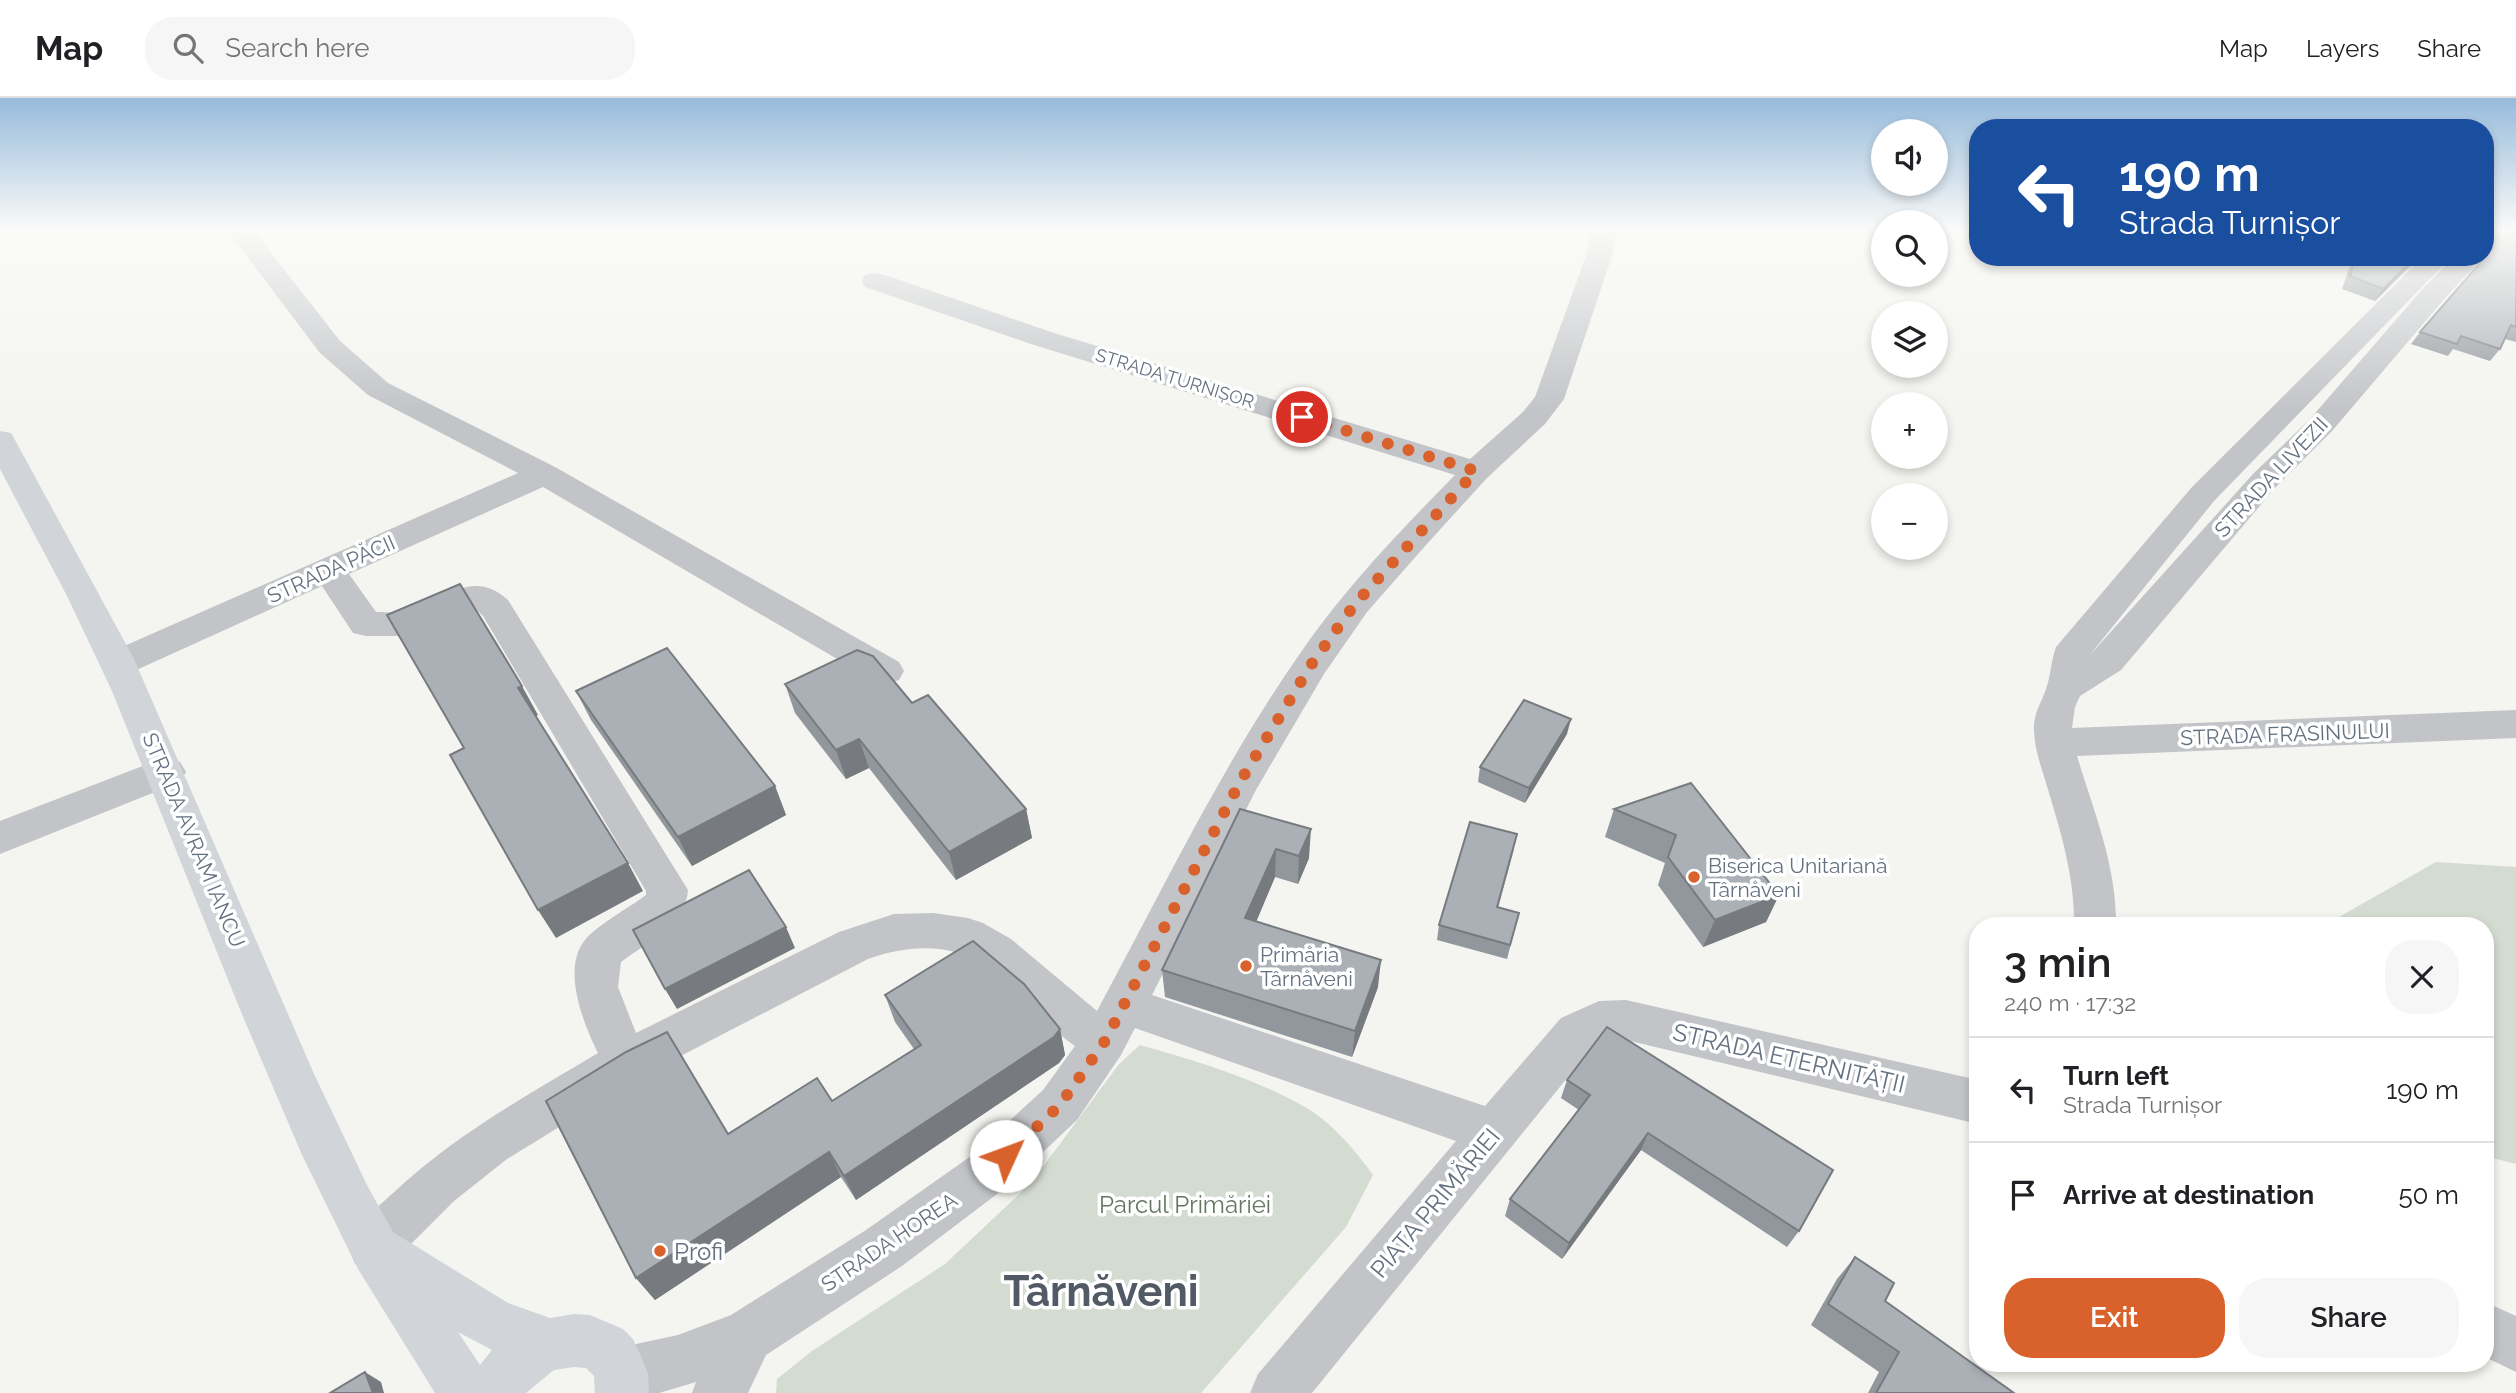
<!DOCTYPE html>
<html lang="en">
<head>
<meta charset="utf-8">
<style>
	body { margin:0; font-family:Raleway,sans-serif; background:#f6f6f6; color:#202124; height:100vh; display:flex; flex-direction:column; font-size:26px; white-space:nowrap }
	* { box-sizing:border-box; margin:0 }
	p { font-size:23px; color:#757577 }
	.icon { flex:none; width:38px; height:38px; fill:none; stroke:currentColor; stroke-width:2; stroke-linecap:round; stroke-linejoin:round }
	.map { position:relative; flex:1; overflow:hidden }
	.panel { position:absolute; left:1969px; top:819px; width:525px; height:455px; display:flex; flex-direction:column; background:#fff; border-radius:28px; box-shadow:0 4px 10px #0003 }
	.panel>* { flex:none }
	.hud { position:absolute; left:1969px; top:21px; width:525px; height:147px; border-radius:28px; box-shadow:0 4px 10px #0003; background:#1a4fa0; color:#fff; overflow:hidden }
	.buttons { position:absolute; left:1871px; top:21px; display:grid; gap:14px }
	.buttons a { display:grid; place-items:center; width:77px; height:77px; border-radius:50%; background:#fff; box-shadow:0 4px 10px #0003; font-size:35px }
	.pin { position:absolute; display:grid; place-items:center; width:60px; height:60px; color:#fff; margin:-30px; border:4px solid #fff; border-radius:50%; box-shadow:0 2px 7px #0007 }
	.me { position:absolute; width:77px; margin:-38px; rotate:47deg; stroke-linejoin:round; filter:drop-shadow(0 0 5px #0008) }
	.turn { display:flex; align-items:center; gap:24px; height:147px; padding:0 35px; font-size:32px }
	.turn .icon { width:91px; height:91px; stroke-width:2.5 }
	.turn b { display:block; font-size:49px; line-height:60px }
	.round { display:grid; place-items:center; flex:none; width:74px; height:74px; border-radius:28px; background:#f6f6f6 }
	.summary { display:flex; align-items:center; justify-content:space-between; height:119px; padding:0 35px }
	h1 { font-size:42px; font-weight:600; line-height:52px }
	.cta { display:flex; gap:14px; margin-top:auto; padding:14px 35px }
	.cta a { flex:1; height:80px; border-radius:28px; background:#d9612b; color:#fff; font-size:28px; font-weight:600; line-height:80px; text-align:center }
	.cta a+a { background:#f6f6f6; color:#202124 }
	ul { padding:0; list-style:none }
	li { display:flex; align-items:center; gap:21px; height:105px; padding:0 35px; border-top:2px solid #e0e0e0 }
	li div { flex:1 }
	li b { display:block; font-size:26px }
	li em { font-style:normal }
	header { display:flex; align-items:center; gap:42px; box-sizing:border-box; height:98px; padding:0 35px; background:#fff; border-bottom:2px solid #e0e0e0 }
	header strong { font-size:33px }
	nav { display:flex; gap:38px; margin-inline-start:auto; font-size:24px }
	.search { width:490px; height:63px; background:#f6f6f6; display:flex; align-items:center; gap:18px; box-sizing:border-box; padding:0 24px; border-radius:28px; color:#757577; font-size:26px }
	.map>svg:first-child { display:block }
	.green { fill:#d4dbd1 }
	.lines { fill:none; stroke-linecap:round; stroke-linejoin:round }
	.minor { fill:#c2c4c8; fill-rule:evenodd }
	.major { fill:#d1d5da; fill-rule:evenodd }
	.wall { fill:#92979d }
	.shaded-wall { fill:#777b7f }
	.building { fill:#aab0b6; stroke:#777b7f; stroke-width:2 }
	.route { stroke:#d9612b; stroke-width:12; stroke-dasharray:0 21.6 }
	.poi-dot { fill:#d9612b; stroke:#fff; stroke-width:2.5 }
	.labels { text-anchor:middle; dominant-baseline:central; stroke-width:7; stroke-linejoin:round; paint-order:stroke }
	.far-street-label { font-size:18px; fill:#647180; stroke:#fff }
	.street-label { font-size:21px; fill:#647180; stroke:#fff }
	.poi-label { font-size:21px; fill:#647180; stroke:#fff; text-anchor:start }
	.near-street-label { font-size:24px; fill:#647180; stroke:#fff }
	.near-park-label { font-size:24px; fill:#657763; stroke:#fff }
	.near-poi-label { font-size:24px; fill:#647180; stroke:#fff; text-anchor:start }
	.near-town-label { font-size:42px; font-weight:bold; fill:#525b65; stroke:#fff }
</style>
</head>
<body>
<header>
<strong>Map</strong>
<div class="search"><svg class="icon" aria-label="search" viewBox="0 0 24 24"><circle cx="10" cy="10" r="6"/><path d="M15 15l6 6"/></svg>Search here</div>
<nav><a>Map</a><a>Layers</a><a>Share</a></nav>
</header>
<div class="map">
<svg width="2516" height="1295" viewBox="0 0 2516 1295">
	<rect width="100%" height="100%" fill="#f4f4f0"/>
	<path class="green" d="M2436,764l80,5v297l-31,-8v-230h-162z
		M1140,947c56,16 114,33 165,62 25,14 52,45 68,68l-27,52 -145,166h-425l1,-14 35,-28 133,-87 86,-81 88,-119z"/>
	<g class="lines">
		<path class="minor" d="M227,132h26l87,111 48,42 167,84 344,195 5,9 -5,9 -13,4 -13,-4 -330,-193 -194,87 27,38c8,0 19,1 27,0 39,-8 67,-46 105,-12l180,290c-2,34 -42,53 -67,72l-3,25 18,46 203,-101 55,-18 39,-1 35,5 15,5 28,16 86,72c65,-120 124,-244 202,-356 45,-66 100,-123 156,-180l-421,-130 -169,-58 -3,-6 3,-6 10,-2 10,2 169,58 416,126 53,-47 12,-15 52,-144 2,-23h26l-2,23 -49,146 -19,25 -58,54 -61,67 -59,67 -43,62 -67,114 -105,207 333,111 76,-88 38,-17 27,-1 352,80v44l-352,-84 -22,1 -11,5 -281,347h-62l8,-19 198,-233 -321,-113 -14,27 -44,65 -72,68 -103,78 -136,89 -18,38h-56l4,-11 -37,11h-56l-8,-19 8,-19 19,-8 56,-12 53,-20 135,-85 105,-74 72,-66 32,-44c-31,-21 -88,-85 -117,-93 -30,-9 -62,-4 -90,6l-226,117 -135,83 -53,42 -63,63 -18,7 -18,-7 -7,-18c9,-22 26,-36 44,-52 61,-58 134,-98 206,-141 -14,-28 -37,-84 -13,-113 11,-14 45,-33 61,-45v-4l-163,-275 -7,-7 -69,27h-41l-13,-3 -31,-47 -190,86 -13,4 -13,-4 -5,-9 5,-9 412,-181 -150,-78 -48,-42z
			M2485,132h27l-18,19 -9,2z
			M2423,159h28l-237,244 -125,155 164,-182 57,-55 116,-134 29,-28h28l-37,40 -114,134 -57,57 -154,182 -41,26 -5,11 -3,21 444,-18v28l-439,18c17,56 40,111 39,170h-42c1,-46 -12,-90 -25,-133 -6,-22 -16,-45 -15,-68 1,-14 8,-24 12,-36 5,-14 5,-28 10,-42l136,-160z
			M166,659l14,5 6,10 -6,10 -180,72v-33z
			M2485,1204l31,14v56l-31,-15z"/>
		<path class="major" d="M0,333l11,2 4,7 119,219 180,415 53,111 26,47 115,71 42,15 24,-4 16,1 33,14 10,10 7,15 8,19 1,20h-54l-1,-17 -8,-8 -12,-1 -20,3 -28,23h-91l-77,-124 -56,-114 -61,-143 -129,-321 -45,-95 -67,-127zM458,1234l34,18 -12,15z"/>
	</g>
	<path class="wall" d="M2485,132l7,11 13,-2 11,-9v112l-11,-3 -5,10 -10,12 -37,-12 -5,7 -37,-12 9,-12 65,-75z
		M2353,159h66l-44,44 -33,-12z
		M785,586l127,19 114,106 6,29 -76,42 -87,-112 -23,11 -51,-66z
		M576,593l199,95 11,29 -94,51 -101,-146z
		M1567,636l-42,69 -47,-21 2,-15z
		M1691,685l88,112 -13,27 -63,25 -45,-62 7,-22 -60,-26 9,-28z
		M1240,711l69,49 -11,26 -23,-7 -19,44 122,66 -26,70 -187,-60 -3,-27z
		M1514,751l-16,59 21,5 -12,46 -70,-19 2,-15z
		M885,897l175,34 5,26 -6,8 -203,137 -15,-23 -186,123 -19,-22 92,-144 104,-33 82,-52 -19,-27z
		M1567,982l232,151 -12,16 -146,-97 -79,109 -57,-43 5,-17 69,-89 -18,-12z
		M1855,1159l30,44 129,92h-146l11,-21 -68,-47 26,-46z"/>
	<path class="shaded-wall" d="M2415,159h4l-44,44 8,-12z
		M522,588l16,29 -3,2 -17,-29z
		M1571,621l-4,15 -42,69 4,-15z
		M859,641l10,29 -23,11 -10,-29z
		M775,688l11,29 -94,51 -14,-29z
		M1026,711l6,29 -76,42 -7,-28z
		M1311,731l-2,29 -11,26 1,-28z
		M1276,751l-1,28 -29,69 -1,-28z
		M628,765l15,28 -87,47 -18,-28z
		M1779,797l-13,27 -63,25 12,-27z
		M786,829l9,21 -118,61 -12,-20z
		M1381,862l-3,27 -26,70 3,-26z
		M1060,931l5,26 -6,8 -203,137 -12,-24z
		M1648,1035l-7,17 -79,109 7,-16z
		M829,1054l12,25 -186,123 -19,-22z
		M365,1274l16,10 3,11h-11z"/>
	<path class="building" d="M2485,132h7v11l13,-2 8,-9h3v97l-5,-2 -11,24 -39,-13 -4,8 -37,-12 74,-85 -2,-5h-7z
		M2356,159h59l-32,32 -33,-13z
		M460,486l62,102 -4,2 110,175 -90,47 -88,-155 14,-7 -77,-133z
		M667,550l108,138 -97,51 -102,-146z
		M857,552l16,6 39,47 16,-8 98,114 -77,43 -90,-113 -23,11 -51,-66z
		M1524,602l47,19 -42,69 -49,-21z
		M1691,685l88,112 -64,25 -47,-63 8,-22 -62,-26z
		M1240,711l71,20 -12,27 -23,-7 -31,69 136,42 -26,71 -193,-61z
		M1470,724l47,12 -20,73 22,6 -9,32 -71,-20z
		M749,772l37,57 -121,62 -32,-59z
		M973,843l51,43 36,45 -6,8 -210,139 -15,-24 -193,126 -90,-177 80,-49 41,-20 61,102 89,-56 15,23 89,-56 -36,-50z
		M1607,929l226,143 -34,61 -151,-98 -79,110 -59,-44 80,-104 -23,-15z
		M1855,1159l39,26 -9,18 129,92h-138l23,-41 -71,-48z
		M365,1274l8,21h-43z"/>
	<linearGradient id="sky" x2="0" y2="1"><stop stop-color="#97bbdc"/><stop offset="0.42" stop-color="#fafaf8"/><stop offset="1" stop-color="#fafaf8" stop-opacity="0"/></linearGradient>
	<rect width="2516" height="313" fill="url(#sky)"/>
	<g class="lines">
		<path class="route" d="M1006,1058l54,-51 45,-64 135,-259 71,-117 44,-61 121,-133 -174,-54"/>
	</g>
	<g class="poi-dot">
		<circle cx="1694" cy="779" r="7"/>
		<circle cx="1246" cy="868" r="7"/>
		<circle cx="660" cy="1153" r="7"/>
	</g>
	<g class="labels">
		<g class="far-street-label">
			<text transform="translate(1175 280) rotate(17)">STRADA TURNIȘOR</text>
		</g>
		<g class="street-label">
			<text transform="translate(2271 379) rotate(-47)">STRADA LIVEZII</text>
			<text transform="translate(331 471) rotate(-24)">STRADA PĂCII</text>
			<text transform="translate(2285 636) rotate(-2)">STRADA FRASINULUI</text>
			<text transform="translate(194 742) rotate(67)">STRADA AVRAM IANCU</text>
			<text transform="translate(889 1144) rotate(-34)">STRADA HOREA</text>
		</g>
		<g class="poi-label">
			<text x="1708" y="767">Biserica Unitariană<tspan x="1708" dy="24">Târnăveni</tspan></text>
			<text x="1260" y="856">Primăria<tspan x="1260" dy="24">Târnăveni</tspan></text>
		</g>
		<g class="near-street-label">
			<text transform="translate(1789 960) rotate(13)">STRADA ETERNITĂȚII</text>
			<text transform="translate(1435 1105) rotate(-50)">PIAȚA PRIMĂRIEI</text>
		</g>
		<g class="near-park-label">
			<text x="1185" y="1106">Parcul Primăriei</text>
		</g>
		<g class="near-poi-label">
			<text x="674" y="1153">Profi</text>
		</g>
		<g class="near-town-label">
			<text x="1101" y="1193">Târnăveni</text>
		</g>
	</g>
</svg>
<div class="buttons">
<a><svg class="icon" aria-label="sound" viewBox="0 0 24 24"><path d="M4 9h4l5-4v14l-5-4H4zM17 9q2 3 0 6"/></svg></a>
<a><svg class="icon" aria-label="search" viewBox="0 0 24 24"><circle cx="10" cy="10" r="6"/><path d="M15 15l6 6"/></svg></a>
<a><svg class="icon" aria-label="layers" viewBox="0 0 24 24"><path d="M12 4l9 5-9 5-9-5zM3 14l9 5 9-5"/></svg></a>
<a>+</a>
<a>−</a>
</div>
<div class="pin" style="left:1302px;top:319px;background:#d93025"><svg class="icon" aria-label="arrive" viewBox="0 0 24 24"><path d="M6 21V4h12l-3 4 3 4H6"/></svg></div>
<svg class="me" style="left:1006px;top:1058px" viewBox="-20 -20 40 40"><circle r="19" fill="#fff"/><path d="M0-13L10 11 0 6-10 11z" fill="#d9612b"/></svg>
<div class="hud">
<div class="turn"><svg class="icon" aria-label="left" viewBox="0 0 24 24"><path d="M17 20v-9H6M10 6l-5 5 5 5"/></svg><div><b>190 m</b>Strada Turnișor</div></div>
</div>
<section class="panel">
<div class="summary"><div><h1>3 min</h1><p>240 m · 17:32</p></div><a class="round"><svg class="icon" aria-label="close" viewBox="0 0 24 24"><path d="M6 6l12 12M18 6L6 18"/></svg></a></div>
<ul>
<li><svg class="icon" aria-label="left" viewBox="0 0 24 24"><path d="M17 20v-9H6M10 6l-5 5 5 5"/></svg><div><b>Turn left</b><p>Strada Turnișor</p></div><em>190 m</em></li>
<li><svg class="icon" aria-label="arrive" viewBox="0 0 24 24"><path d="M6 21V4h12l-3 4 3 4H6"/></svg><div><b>Arrive at destination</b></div><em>50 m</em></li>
</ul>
<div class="cta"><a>Exit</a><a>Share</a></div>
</section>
</div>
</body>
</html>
